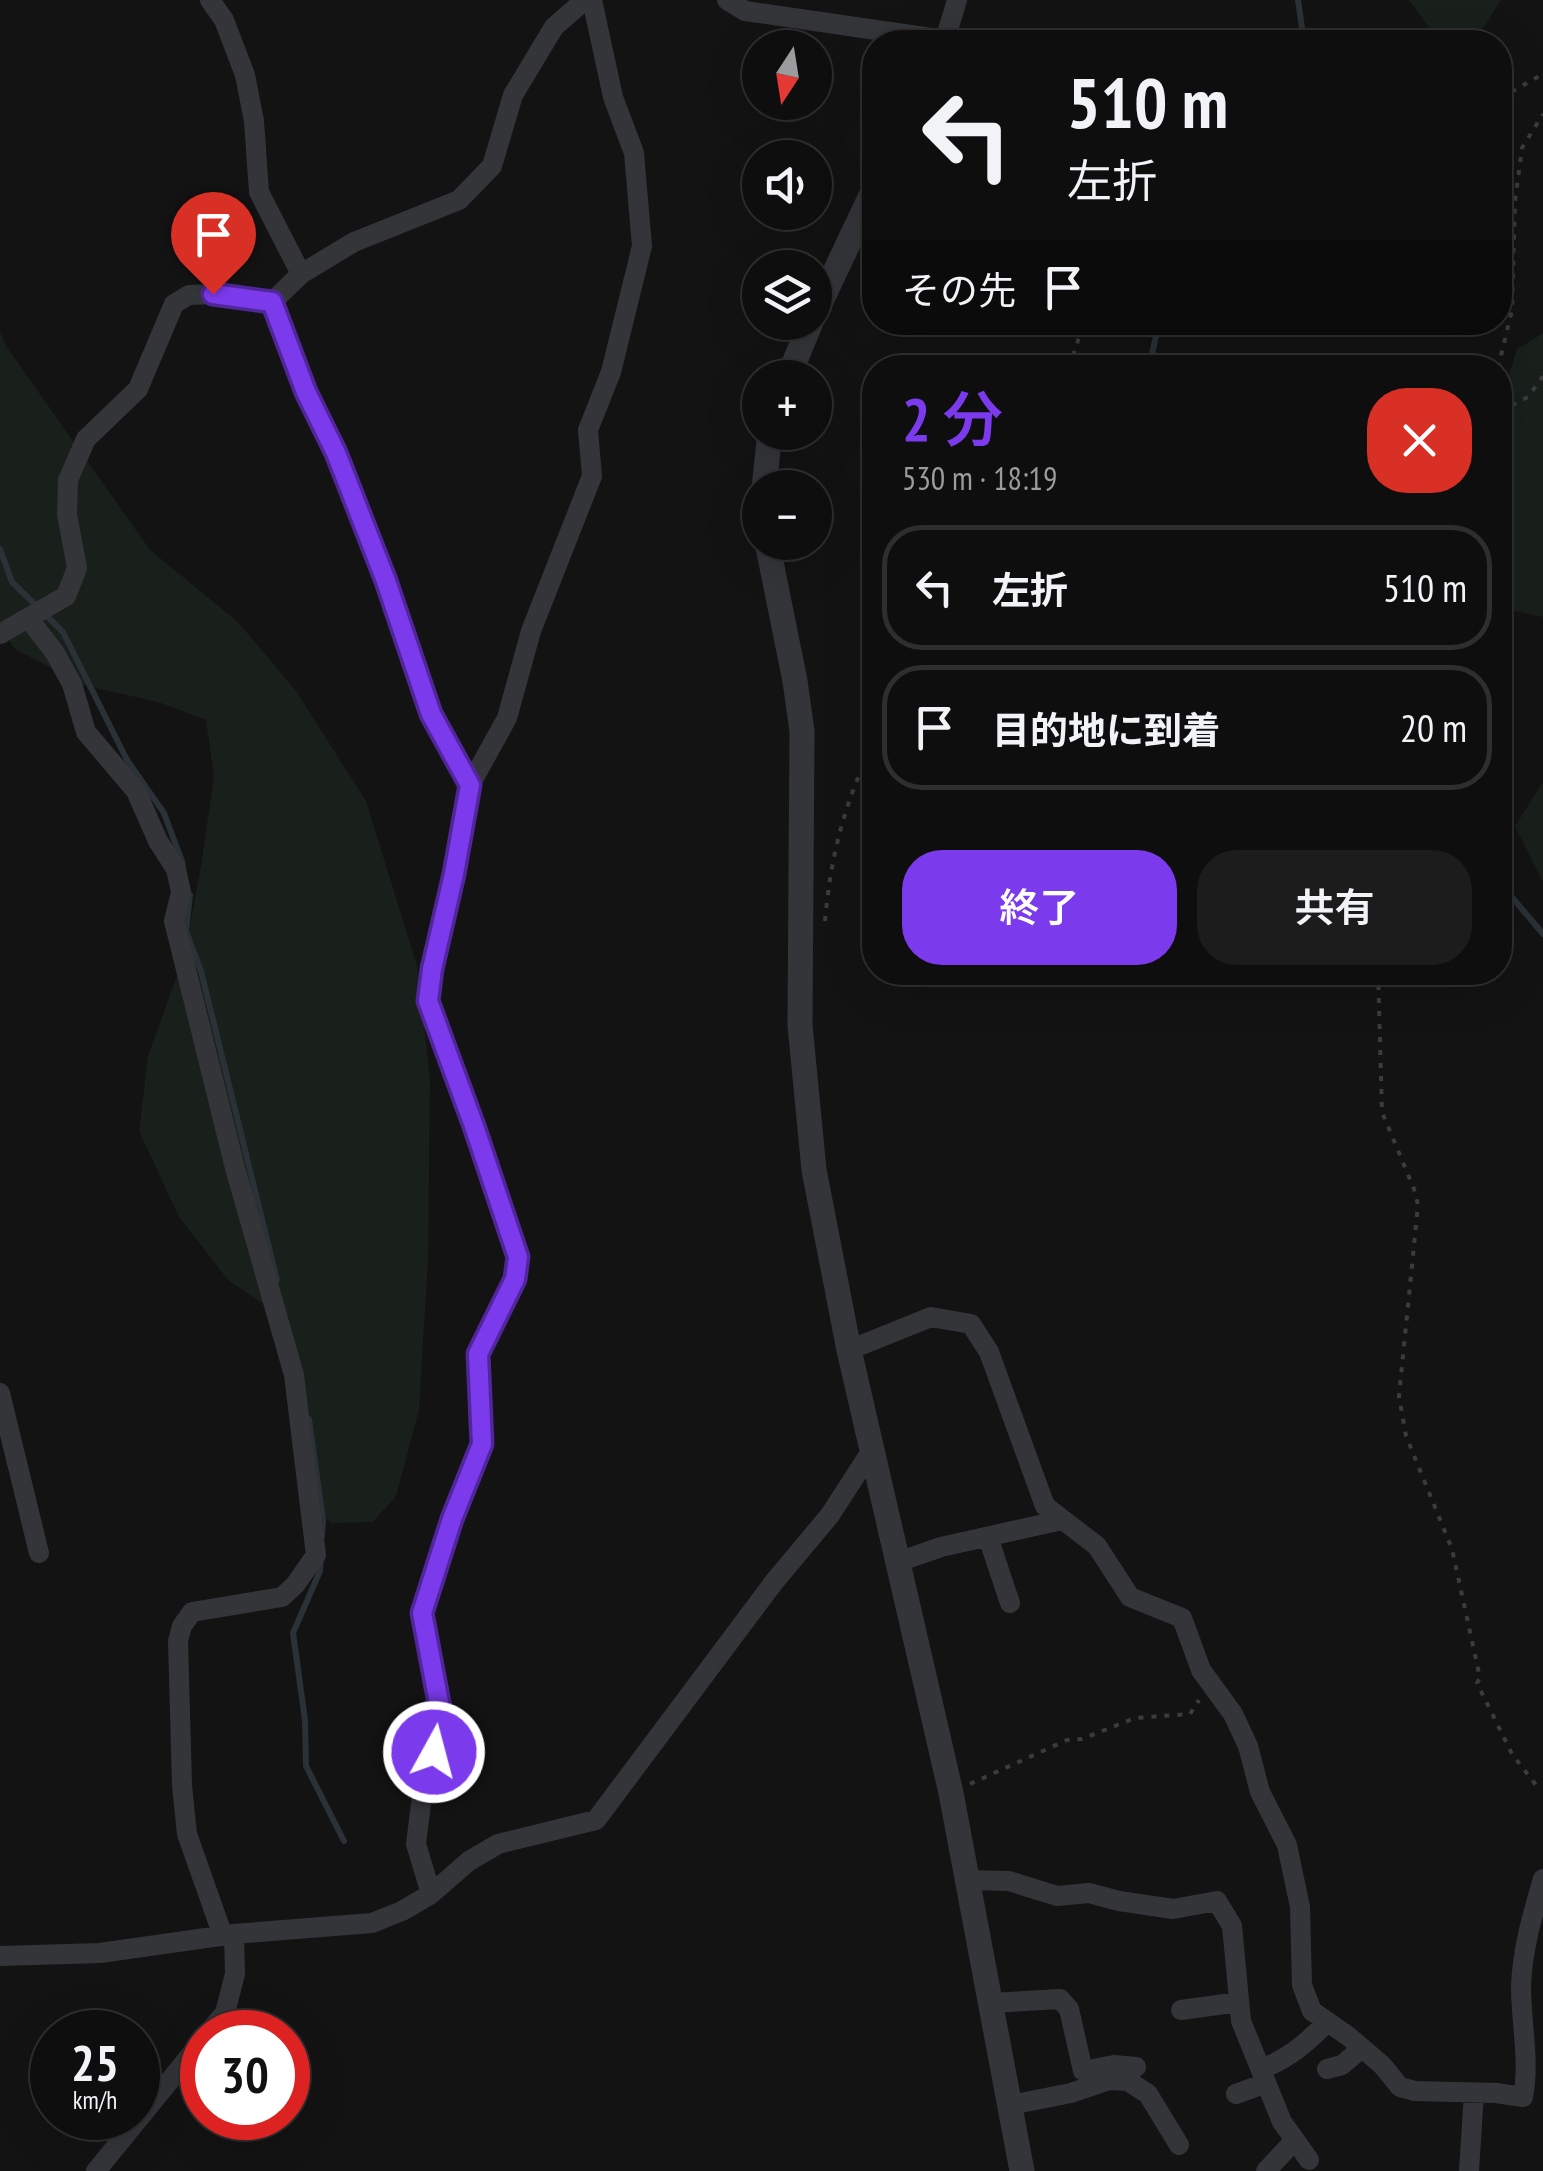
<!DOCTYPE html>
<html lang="ja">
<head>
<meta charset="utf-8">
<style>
	body { margin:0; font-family:"PT Sans Narrow","Noto Sans JP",sans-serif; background:#1c1c1d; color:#f1f3f6; height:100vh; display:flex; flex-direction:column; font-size:38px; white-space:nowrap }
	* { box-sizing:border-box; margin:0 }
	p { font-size:32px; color:#9b9c9e }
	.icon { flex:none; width:55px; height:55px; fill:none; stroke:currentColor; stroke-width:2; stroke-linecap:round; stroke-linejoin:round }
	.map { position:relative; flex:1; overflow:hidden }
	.drawer { position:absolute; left:862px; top:355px; width:650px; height:630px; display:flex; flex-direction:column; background:#0e0e0f; border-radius:40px; box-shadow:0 10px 40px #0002,0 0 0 2px #2e2e2f }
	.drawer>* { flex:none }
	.banner { position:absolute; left:862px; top:30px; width:650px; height:305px; border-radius:40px; box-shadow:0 10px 40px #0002,0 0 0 2px #2e2e2f; background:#0e0e0f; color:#f1f3f6; overflow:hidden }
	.needle { width:65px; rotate:192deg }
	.fabs { position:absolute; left:742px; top:30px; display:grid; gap:20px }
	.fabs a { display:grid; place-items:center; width:90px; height:90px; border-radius:50%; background:#0e0e0f; box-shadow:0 10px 40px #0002,0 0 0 2px #2e2e2f; font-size:50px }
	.speed { position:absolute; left:30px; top:2010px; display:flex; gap:20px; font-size:50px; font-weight:700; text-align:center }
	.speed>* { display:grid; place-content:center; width:130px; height:130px; border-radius:50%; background:#0e0e0f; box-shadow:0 10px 40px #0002,0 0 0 2px #2e2e2f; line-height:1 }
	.speed small { font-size:25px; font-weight:400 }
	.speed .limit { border:15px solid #d22; background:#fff; color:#111 }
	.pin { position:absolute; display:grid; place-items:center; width:85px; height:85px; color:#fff; margin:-102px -42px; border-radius:50% 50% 50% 0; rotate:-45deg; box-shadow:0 0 10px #0007 }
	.pin .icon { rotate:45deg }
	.me { position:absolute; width:110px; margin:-55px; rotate:7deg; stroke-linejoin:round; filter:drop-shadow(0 0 8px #0008) }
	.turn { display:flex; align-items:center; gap:35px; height:210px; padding:0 40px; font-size:45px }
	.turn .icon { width:130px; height:130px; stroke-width:2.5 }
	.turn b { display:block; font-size:70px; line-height:85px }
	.then { display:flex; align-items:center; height:95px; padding:0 40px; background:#0003; gap:20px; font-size:38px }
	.round { display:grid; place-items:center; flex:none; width:105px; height:105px; border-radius:40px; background:#1c1c1d }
	.head { display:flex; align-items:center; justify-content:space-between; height:170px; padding:0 40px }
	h1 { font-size:60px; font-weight:600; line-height:75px; color:#7c3aed }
	.primary-button { display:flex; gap:20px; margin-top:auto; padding:20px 40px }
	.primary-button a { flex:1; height:115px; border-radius:40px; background:#7c3aed; color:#fff; font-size:40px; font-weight:600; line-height:115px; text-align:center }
	.primary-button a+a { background:#1c1c1d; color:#f1f3f6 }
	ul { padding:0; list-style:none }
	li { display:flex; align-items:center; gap:30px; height:125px; margin:0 20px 15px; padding:0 20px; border:5px solid #2e2e2f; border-radius:40px }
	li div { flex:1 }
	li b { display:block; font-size:38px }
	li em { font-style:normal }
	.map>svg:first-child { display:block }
	.green { fill:#191f1a }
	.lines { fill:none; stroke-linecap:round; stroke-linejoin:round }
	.stream { stroke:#2a3137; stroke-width:6 }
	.path { stroke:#3a3c40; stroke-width:4; stroke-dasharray:5 8; stroke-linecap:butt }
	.minor { stroke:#343539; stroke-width:20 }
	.tertiary { stroke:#343539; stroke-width:25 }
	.route-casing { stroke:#51269a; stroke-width:25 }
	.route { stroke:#7c3aed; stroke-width:18 }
</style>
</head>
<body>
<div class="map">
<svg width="1543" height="2171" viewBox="0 0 1543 2171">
	<rect width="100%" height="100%" fill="#131314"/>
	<path class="green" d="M1409,0h92l-25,40 -45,-10z
		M0,332l6,14 144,204 88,72 58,69 70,110 51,165 13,111 -2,185 -9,148 -23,86 -23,26 -42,1 -26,-26 -23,-180 -54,-37 -49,-63 -40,-86 9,-75 37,-103 16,-87 13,-89 -8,-57 -45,-17 -77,-18 -69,-36 -15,-22z
		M1543,333v284l-43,-9v-204l17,-55z
		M1543,782v100l-28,-56z"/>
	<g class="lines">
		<path class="stream" d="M1298,0l6,42
			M1149,368l10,-46
			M0,549l12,33 51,50 64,128 37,53 19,51
			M1500,883l43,51
			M190,895l-4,36 15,40 76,309
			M309,1419l14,101 -1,16
			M321,1558l-1,13 -27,62 12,87 1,46 38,75"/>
		<path class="path" d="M1500,98l43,-24
			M1069,368l15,-46
			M1498,368l14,-58 3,-109 7,-53 21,-34
			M1500,411l28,-14 15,-21
			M825,921c6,-68 20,-120 50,-181
			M1378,972l4,140 32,77 4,16 -19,191 7,40 46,113 28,129 -3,5 35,71 24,31
			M970,1784l97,-44 15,-1 53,-21 55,-4 9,-14"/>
		<path class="minor" d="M210,0l14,20 21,55 9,46 5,71 42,82 -29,28 34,90 30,61 50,128 45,133 39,71
			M727,0l18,11 200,29 12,-40
			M301,274l53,-32 105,-42 33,-34 21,-71 41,-68 31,-27
			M29,619l26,34 17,31 14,48 50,59 22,50 18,28 5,23 -7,29 61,247 59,207 22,180 -21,30 -13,12 -90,15 -10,14 -4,15 4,144 5,49 36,102
			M0,634l66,-38 11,-28 -10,-54 1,-34 18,-41 52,-50 36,-85 15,-9 24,-1 59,8
			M849,1350l82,-33 40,7 18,28 56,154 52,40 33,51 52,21 19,52 32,44 15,32 12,46 27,53 13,62 2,78 10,26 36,25 34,29 18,22 15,4 81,2 27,4c7,-36 -2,-74 -2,-110 1,-37 12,-74 22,-108
			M0,1393l39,160
			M988,1537l22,66
			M898,1562l43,-15 121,-27
			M967,1880l42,1 48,15 32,-3 30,8 54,8 44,-8 15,25 9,95 41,101 13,18 -29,31
			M431,1894l-15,-50 8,-64 19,-56 -21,-111 30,-94 30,-76 -4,-89 37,-75 4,-22 -45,-131 -46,-125 4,-32 23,-95 15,-89 37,-67 24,-87 61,-155 -4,-46 23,-58 31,-126 -8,-93 -21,-56 -21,-97
			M0,1956l100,-3 134,-19 138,-11 30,-12 29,-17 38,-33 29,-17 98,-24 178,-238 56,-67 42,-65
			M991,2003l69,-4 9,10 14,62 31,-6 22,2
			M1181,2010l58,-8
			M209,2032l16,-19 10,-39 -1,-40
			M1261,2069c27,-10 46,-26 66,-47
			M1327,2069l15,-4 20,-17
			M1236,2094l30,-11
			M1010,2105l61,-12 38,-13 19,1 20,13 31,51
			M1295,2140l14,20
			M96,2171l106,-130
			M1469,2171l5,-78"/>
		<path class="tertiary" d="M943,42l2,-2
			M815,314l60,-127
			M788,378l23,-56
			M764,488l6,-56
			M767,542l28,139 7,50 -2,294 14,145 35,180 102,443 71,378"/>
	</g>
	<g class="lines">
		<g class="route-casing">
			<path id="route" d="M213,294l59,8 34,90 30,61 50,128 45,133 39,71 -16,89 -22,95 -4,32 46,125 44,131 -3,22 -37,75 4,90 -30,75 -30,94 21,111 -9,28"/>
		</g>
		<use href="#route" class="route"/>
	</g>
</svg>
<div class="fabs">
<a><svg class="needle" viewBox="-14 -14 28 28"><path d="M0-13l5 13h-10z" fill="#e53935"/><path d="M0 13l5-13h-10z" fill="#9b9c9e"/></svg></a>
<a><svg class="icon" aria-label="sound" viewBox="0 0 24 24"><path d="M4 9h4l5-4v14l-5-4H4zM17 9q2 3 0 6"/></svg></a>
<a><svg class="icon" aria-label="layers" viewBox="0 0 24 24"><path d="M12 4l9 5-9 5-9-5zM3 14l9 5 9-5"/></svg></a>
<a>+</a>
<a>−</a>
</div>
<div class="speed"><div>25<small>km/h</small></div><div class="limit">30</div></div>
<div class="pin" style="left:213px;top:294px;background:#d93025"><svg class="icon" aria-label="arrive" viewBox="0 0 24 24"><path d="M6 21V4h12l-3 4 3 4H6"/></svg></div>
<svg class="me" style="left:434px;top:1752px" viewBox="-20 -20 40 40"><circle r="17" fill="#7c3aed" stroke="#fff" stroke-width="3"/><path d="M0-11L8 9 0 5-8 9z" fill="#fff"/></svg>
<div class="banner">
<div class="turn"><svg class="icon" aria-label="left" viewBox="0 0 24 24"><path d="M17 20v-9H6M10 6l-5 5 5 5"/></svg><div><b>510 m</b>左折</div></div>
<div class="then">その先<svg class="icon" aria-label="arrive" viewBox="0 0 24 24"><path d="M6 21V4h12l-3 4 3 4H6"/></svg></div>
</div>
<section class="drawer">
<div class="head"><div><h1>2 分</h1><p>530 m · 18:19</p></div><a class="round" style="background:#d93025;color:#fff"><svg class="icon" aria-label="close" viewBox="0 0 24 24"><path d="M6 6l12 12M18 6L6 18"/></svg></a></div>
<ul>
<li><svg class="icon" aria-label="left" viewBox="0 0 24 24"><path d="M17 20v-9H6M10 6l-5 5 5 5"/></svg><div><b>左折</b></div><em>510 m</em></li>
<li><svg class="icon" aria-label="arrive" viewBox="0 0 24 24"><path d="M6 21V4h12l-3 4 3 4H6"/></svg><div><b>目的地に到着</b></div><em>20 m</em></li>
</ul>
<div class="primary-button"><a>終了</a><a>共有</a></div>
</section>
</div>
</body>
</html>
